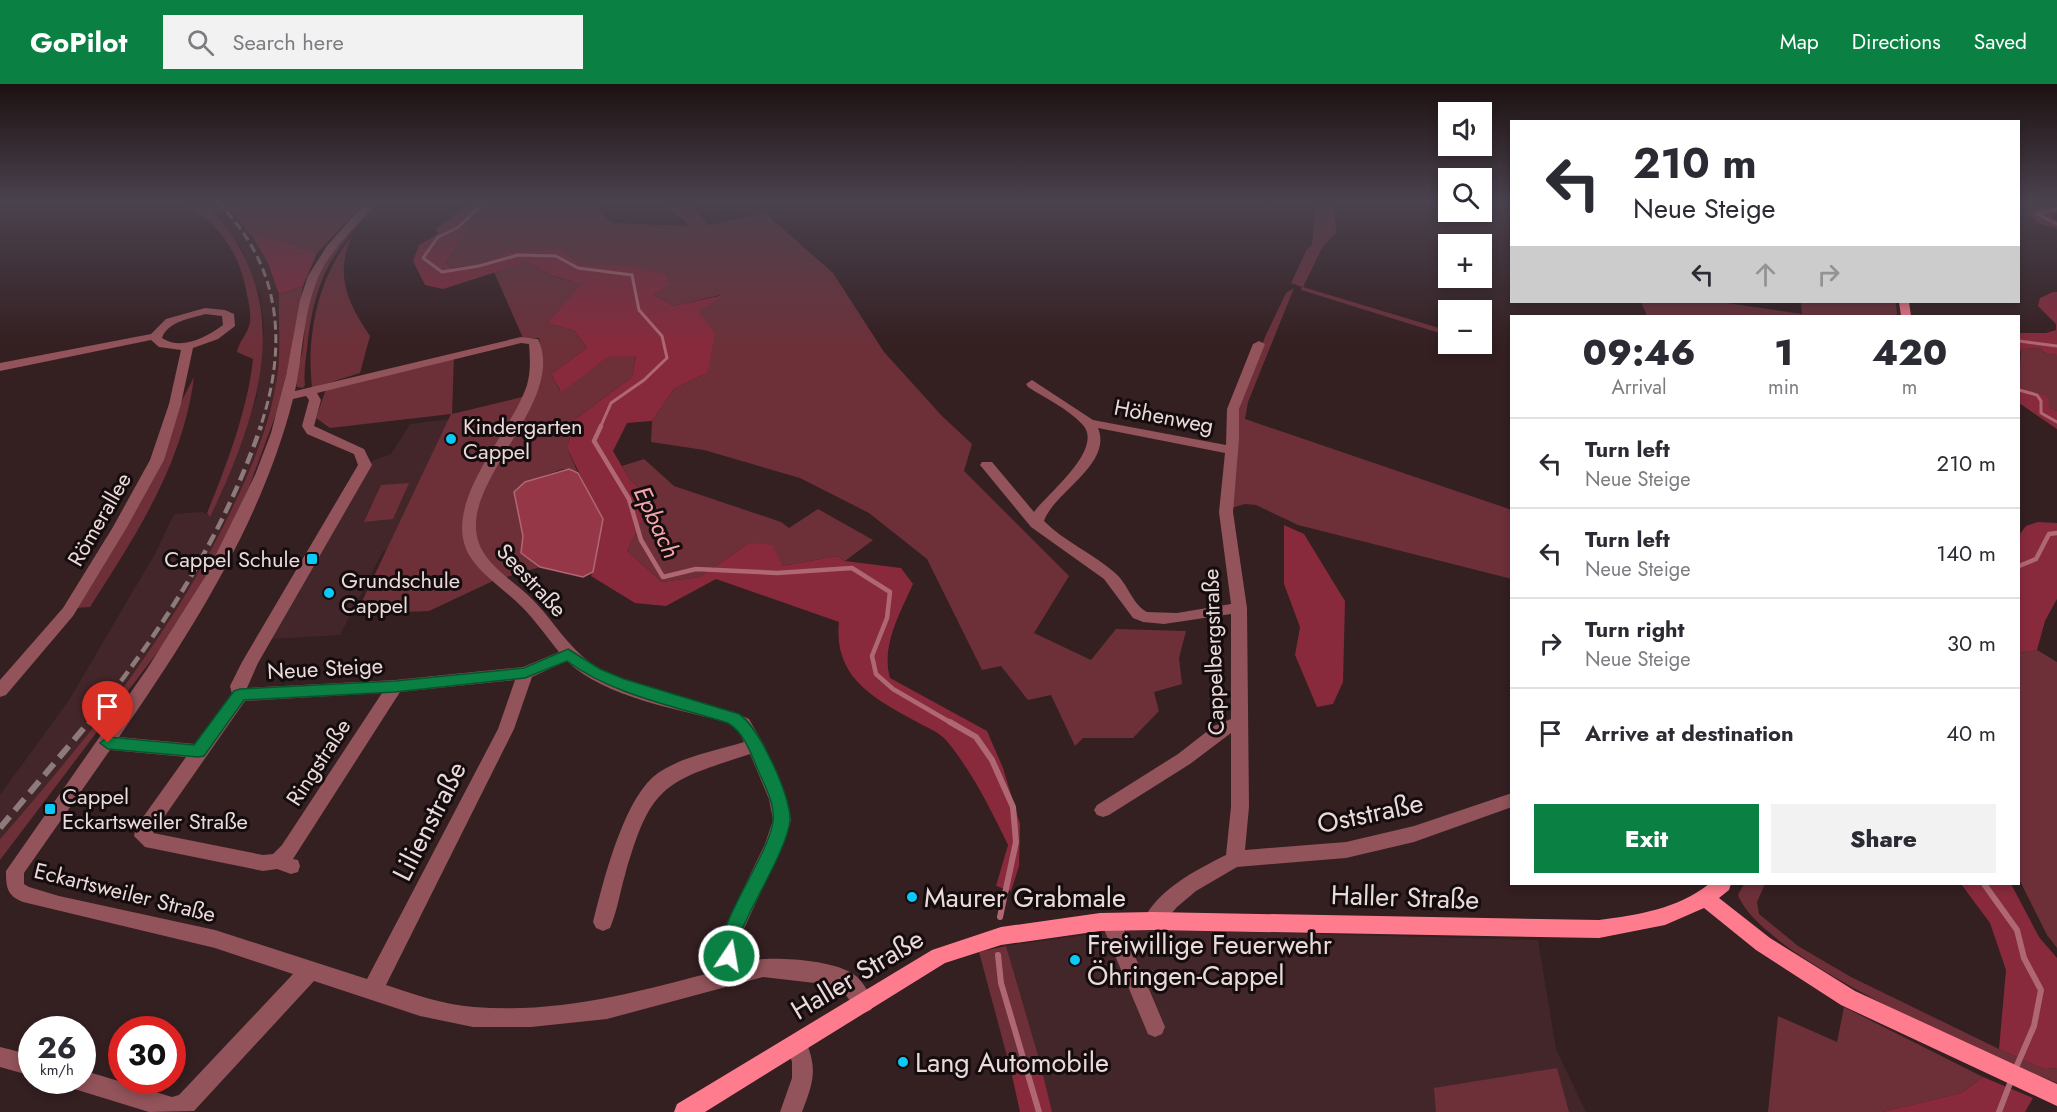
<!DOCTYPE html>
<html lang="en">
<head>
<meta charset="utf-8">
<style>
	body { margin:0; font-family:Jost,sans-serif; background:#f2f2f3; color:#2b2b33; height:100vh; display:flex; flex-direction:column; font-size:22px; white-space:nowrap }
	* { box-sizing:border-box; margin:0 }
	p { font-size:20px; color:#7c7c81 }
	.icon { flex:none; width:33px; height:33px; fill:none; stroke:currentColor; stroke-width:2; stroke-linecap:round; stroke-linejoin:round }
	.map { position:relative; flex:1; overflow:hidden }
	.sheet { position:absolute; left:1510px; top:231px; width:510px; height:570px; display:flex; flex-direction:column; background:#fff; border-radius:0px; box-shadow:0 3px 9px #0003 }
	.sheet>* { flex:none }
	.hud { position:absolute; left:1510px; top:36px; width:510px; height:183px; border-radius:0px; box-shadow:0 3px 9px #0003; background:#fff; color:#2b2b33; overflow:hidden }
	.controls { position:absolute; left:1438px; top:18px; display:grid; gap:12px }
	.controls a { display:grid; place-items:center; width:54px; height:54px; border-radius:0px; background:#fff; box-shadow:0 3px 9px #0003; font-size:30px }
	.speed { position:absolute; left:18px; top:932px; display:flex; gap:12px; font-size:30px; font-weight:700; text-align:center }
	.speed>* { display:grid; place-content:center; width:78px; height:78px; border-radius:50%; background:#fff; box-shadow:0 3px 9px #0003; line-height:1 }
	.speed small { font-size:15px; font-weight:400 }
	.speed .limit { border:9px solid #d22; background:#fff; color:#111 }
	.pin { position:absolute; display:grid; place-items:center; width:51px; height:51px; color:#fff; margin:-62px -26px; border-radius:50% 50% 50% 0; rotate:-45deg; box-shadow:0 0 6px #0007 }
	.pin .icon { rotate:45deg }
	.me { position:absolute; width:66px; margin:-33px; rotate:12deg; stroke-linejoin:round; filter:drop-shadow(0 0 4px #0008) }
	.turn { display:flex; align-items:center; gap:21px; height:126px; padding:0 24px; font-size:27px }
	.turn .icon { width:78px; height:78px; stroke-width:2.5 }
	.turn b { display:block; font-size:42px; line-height:51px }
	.lanes { display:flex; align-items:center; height:57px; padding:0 24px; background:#0003; justify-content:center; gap:30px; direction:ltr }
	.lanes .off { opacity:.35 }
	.eta { display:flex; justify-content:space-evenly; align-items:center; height:102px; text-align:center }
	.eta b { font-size:36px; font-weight:800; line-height:42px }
	.button { display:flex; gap:12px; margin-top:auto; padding:12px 24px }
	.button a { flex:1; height:69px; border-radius:0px; background:#0b8043; color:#fff; font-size:24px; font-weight:800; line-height:69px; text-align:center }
	.button a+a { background:#f2f2f3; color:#2b2b33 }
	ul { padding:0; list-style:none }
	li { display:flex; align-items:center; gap:18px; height:90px; padding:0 24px; border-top:2px solid #e1e1e2 }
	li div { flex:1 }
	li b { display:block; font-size:22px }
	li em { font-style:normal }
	header { display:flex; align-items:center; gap:36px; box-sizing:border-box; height:84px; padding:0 30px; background:#0b8043; color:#fff }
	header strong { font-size:28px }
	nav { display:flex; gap:33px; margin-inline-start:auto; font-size:21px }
	.search { width:420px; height:54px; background:#f2f2f3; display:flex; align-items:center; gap:15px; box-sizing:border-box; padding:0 21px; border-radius:0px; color:#7c7c81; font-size:22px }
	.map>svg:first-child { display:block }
	.built { fill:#432629 }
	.green { fill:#6d3039 }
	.forest { fill:#882a3c }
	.water { fill:#963747; stroke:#af6873; stroke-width:1.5 }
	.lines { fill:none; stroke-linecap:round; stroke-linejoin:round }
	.stream-far2 { stroke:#af6873; stroke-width:3 }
	.stream-far1 { stroke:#af6873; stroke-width:4.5 }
	.stream { stroke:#af6873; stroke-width:6 }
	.minor { fill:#92535a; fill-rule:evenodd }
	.major { fill:#fe7c8e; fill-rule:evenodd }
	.rail-far2 { stroke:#8d7b7c; stroke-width:3; stroke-dasharray:9 4.5; stroke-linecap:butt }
	.rail-far1 { stroke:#8d7b7c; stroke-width:4.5; stroke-dasharray:12 6; stroke-linecap:butt }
	.rail { stroke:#8d7b7c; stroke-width:6; stroke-dasharray:15 8; stroke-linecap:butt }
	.route { fill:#0b8043; stroke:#07532c; stroke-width:1.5 }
	.poi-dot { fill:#0bcafa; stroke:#150c0d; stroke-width:2 }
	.labels { text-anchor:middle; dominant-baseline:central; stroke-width:6; stroke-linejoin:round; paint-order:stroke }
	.street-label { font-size:22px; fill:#eadadb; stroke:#150c0d }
	.poi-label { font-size:22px; fill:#eadadb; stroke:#150c0d; text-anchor:start }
	.water-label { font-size:24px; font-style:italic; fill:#f5a5ad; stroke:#150c0d }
	.near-street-label { font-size:27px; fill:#eadadb; stroke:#150c0d }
	.near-poi-label { font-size:27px; fill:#eadadb; stroke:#150c0d; text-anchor:start }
</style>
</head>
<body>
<header>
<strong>GoPilot</strong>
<div class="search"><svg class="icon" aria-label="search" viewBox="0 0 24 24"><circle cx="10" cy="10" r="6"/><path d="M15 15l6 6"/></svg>Search here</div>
<nav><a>Map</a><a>Directions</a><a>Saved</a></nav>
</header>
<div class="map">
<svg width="2057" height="1028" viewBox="0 0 2057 1028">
	<rect width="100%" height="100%" fill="#341f21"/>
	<path class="built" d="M204,118h20l27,33 16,26 12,33 2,42 -5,52 -16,55 -16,42 -39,79 -53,84 -94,125 -58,66v-44l69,-95 87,-148 18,-38 28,-2 8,4 35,-82 12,-38 4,-38 3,-29 -4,-33 -19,-49z
		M515,327l-63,136 -69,4 -43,84 -69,4 101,-178 19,-7 19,-30z
		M1128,845l410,11 18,109 30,63h-534l-46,-166z"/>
	<path class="green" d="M184,118h20c96,95 57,208 6,315l-3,-4c19,-45 41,-105 46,-154l-16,-7c2,-11 11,-18 13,-30 1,-8 -1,-19 -3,-27 -7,-43 -28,-70 -63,-93z
		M224,118h141l-48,51 -57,-18 -6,4z
		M374,118h5c-45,48 -62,70 -71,137 -1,15 -5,31 -3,46l-2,3 -6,-1c-4,-12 5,-28 6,-40 2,-14 1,-28 4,-42 10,-42 40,-71 67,-103z
		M504,118h88l19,21 79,3 -28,-24h25l22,23 56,-12 68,60 51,79 58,64 30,28 -8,27 105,105 -35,57 57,27 25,-31 70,2 -7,27 3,26 -28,8 5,19 -26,27h-50l-8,8 -24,-51 -23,5 -27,-34 -19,4 -55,-111 -58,-46 -69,-35 -96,-28 -53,-8 1,-21 22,-32 33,-16 -10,-62 24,-16 -48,11 -20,-12 -26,-29h-46l-22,-16 -52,3 -28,13 -27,3 -7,-5 22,-33 5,-13z
		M1316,118h18l2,31 -13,13 -20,41 146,44v5l-148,-46 1,-3 -11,-4 16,-34 5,-4z
		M352,152c-18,38 -4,68 18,100l-10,37 -48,15c-6,-53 6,-111 40,-152z
		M527,178l28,15 28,7 -36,39 28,8 12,17 -36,26 9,17 48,-34 28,-2 -4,22 -58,43 -7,28 11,25 -15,-4 -38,13 -5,38 3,16 -2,17 19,14 -40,12 -26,-41 1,-35 67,-142 -3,-23h-16l-29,-66z
		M303,202l-21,112 -33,89 -35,74 -36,64 -178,235v-21c86,-98 168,-201 226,-318 21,-42 40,-86 49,-132 7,-32 3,-63 4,-95z
		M1294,204l-46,114 -3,17 267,91v69l-214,-54 -42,-20 -11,-1 -14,4 6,-99 28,-72 21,-44z
		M1641,218h79l82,12 -1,-12h95l1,14h-250z
		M2040,264l6,6 11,1v56l-7,-3 -4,-12 -27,-9 2,-38z
		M454,272l-2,58 74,-18 -55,107 6,57 16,21 -64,30 -73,3 95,-200 -121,14 -14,-10 11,-32z
		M194,293c-11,87 -58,158 -104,230l-15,1z
		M644,375l30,27 107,36 8,6 29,-19 55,31 -28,21 -8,-5 -55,10 -33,-23 -49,34 -38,5 -35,-31 26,-52 -23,-19 -8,-14z
		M409,399l-16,36 -29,3 17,-37z
		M2037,566l20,12v286l-10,-13 -28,-56v-226z
		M1744,800h21l-8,18 2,12 39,32 53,31 148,72 45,20 13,-1v15c-66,-26 -296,-125 -319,-188z
		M1006,862l33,113 -28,12 -32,-119z
		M1844,923l139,70 -22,16 -79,19h-114l10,-96 59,26z
		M1557,984l12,44h-133l-2,-24z"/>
	<path class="forest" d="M472,118h32l-32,15 -5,13 -22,33 7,5 27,-3 28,-13 53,-3 21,16h46l38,9 5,11 -17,9 20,12 51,-11 -26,16 17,23 -8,39 -33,16 -22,32 -25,2 -14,28 17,29 23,19 -26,52 35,31 38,-5 49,-34 24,2 9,21 55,-10 8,5 56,7 12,16c-13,29 -32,62 -23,94l97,53 16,37 17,56 -1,42 -8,25 -15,-5 12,-41c-18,-37 -36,-74 -63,-106 -7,-7 -19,-12 -28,-17 -42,-23 -84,-44 -78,-100l-123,-43 -50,27 -31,-3 -44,-27 2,-4 -5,-81 -21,-43 7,-28 58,-43 4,-21 -28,1 -47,35 -10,-18 36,-26 -12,-17 -28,-8 35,-39 -29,-8 -26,-14 -84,27 -18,-4 -12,-24 6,-16 19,-11 -2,-5z
		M2051,118h6v11l-6,4 6,4v8l-19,-6 -10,-11z
		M260,151l57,18 -14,33 -24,8 -12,-33 -13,-22z
		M2053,208h4v63l-11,-1 -6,-6 -19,1 -2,5v-21h27l10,-3v-6l-18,-18 2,-8z
		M2019,303l28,9 3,12 7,3v18l-38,-26z
		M2038,438l19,1v76l-12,22 -8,29 -18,3v-118l7,-9z
		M1284,441l20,9 41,67 -2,81 -10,22 -16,3 -22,-52 5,-28 -16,-43z
		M1961,800h50l28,53 18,21v110l-13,1 -45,-20 7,-79 -16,-47z
		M1039,975l13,53h-32l-9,-41z
		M1983,993l50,21 -8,14h-143l79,-19z"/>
	<path class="water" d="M569,385l9,4 25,46 -10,53 -10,5 -43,-10 -19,-14 2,-17 -9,-44 11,-10z"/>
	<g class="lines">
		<path class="stream-far2" d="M485,118l-28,26 -19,9 -15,21 19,14 37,-6 39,-11 38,1 22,12 54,7 7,35 23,26 5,22 -23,22 -33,23 -11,25
			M2057,125l-20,5 20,10
			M2019,257l38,5
			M2019,306l18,5 4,6v12l16,9"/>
		<path class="stream-far1" d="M601,342l-7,15 35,58 12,41 22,37 33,-8 81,4 75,-5 38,24 -3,26 -15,38 4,18 17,15 60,35
			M2019,482l17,-7 13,-25 8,-1"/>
		<path class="stream" d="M950,638l26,15 16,23 21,47 3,35 -16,75
			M1984,800l33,46 7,28 17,32 -7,36 -19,44
			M998,871l3,28 38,129
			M1999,1028l13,-34"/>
		<path class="minor" d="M366,118h10c-17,21 -37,39 -51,62 -22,37 -21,86 -30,127l226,-54 17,2c27,57 -60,128 -62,184 -2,36 32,53 54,74 19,18 32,41 51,58 37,34 106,44 153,57l15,7 15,26 23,54 4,21 -8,24 -41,89 -4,32c8,-2 18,-6 27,-6 24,-1 72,2 91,17 7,6 14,18 18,27l-3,7 -7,3 -7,-3 -15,-20 -10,-5 -69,-8 -156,42 -76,8h-58l-53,-11 -106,-35 -120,130 -45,1 -78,-24 -3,-8h14v-10l90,27 7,-2 114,-121 -78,-26 -192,-46c-16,-6 -17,-15 -17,-31l141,-202 58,-92 50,-102 16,-42 15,-57 14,-76 8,-24 19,-30zM521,259l8,1c1,14 2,27 -2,41 -16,49 -87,118 -58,170 13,21 35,34 52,51 14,14 25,30 38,46l-36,15 -128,13 -148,8 11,-25 114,-198 -8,-16 -50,-23 7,-26 -4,-7zM306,312l3,4 -7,26 5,8 47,20 4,11 -116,197 -12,24 2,8 -37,50 -76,-7c71,-103 143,-215 174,-338zM567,577c38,37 112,48 162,62l8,5 7,14c-29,9 -67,15 -91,35 -31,28 -50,105 -60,145l3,6 7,3 7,-3c7,-16 10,-36 15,-53 26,-91 39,-93 125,-121l19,45 4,21 -8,24 -43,89 -5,38c-80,21 -158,43 -243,36 -30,-2 -60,-13 -88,-22l128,-256 18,-52zM515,596l-17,49 -131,250 -152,-49 -156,-34 -30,-9 -5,-3v-11l86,-123 76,7 -50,70 -2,9 11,11 118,24 14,-2 14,5 7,-2 2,-6 -2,-6 -5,-1 107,-167zM382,609l-100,152 -9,9 -10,1 -110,-22 92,-132z
			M205,224l20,2 9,4 1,12 -17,13 -25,9 -12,56 -17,56 -37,67 -54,89 -67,79 -6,2v-17l63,-72 50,-81 37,-67 19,-56 12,-54 -22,-3 -8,-7 -151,31v-8l151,-29 15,-15zM205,230l17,2 1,9c-16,12 -42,26 -61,13 6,-17 28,-19 43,-24z
			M1259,257l6,3 -26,65v30l-6,73 14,96 2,199 -4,43 101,-8 68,-16 98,-33v14l-98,35 -68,16 -109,9 -41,24 -19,16 -17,20 -7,3 -7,-3 -3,-6c15,-32 53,-51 83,-66l5,-48v-74l-41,31 -81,51 -6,2 -6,-2 -3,-5 3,-5 81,-51 36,-28 17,-7v-105l-67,10 -21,-2 -10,-4 -29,-39 -73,-52 -51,-62 2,-3h10l42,50c13,-18 72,-64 48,-88 -14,-15 -37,-26 -54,-37l-2,-3 6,-4 61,40 133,25 1,-36 26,-65zM1098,344l127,25 -6,59 12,92 -54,9 -30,-1c-16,-9 -19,-29 -33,-40 -22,-19 -49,-30 -70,-51 10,-29 69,-57 54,-93z
			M1111,829l7,3 47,111 -3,7 -7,3 -7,-3 -47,-112 3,-6z
			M797,950l7,3c14,31 10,44 -2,75h-22l12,-34v-16l-6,-18 4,-7z
			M0,963l32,8v21l-32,-9z"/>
		<path class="major" d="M1899,218h10l2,14h-10z
			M1709,800h22l-2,6 -10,8 51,40 85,53 202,93v22l-216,-101 -85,-55 -52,-42 -39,17 -66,13 -446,-8 -53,1 -99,14 -56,18 -240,149h-31l3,-8 255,-154 69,-23 99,-14 53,-1 446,8c39,-5 78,-11 110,-36z"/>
		<path class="rail-far2" d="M217,118c65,63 71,144 43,226"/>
		<path class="rail-far1" d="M88,640c73,-92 135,-187 173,-298"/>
		<path class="rail" d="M0,744l89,-106"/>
	</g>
	<linearGradient id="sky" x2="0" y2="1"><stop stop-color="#1d1112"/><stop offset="0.45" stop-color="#4a424e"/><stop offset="1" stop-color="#4a424e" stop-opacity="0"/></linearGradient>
	<rect width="2057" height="262" fill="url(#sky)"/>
	<path class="route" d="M568,565l32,20 24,10 115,35c20,13 52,82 51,106 -2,27 -37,82 -48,110 -4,10 -2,22 -7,32l-6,2 -7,-2c-13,-30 47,-105 51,-141 2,-18 -9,-37 -16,-53 -7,-17 -13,-35 -29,-45 -54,-17 -115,-28 -161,-62l-42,17 -130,14 -151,8 -40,56 -6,1 -90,-8 -8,-6 8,-6 86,8 40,-54 6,-2 155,-8 129,-13z"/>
	<g class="poi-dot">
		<circle cx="451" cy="355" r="6"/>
		<rect x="306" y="469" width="12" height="12" rx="3"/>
		<circle cx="329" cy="509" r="6"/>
		<rect x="44" y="719" width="12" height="12" rx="3"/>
		<circle cx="912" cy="813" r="6"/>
		<circle cx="1075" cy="876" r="6"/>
		<circle cx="903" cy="978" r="6"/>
	</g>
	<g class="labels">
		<g class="street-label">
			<text transform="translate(1164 332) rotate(11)">Höhenweg</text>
			<text transform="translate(99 435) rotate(-60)">Römerallee</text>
			<text transform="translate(532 496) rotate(47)">Seestraße</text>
			<text transform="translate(1213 568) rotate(-92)">Cappelbergstraße</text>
			<text transform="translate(325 584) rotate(-3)">Neue Steige</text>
			<text transform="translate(318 678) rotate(-57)">Ringstraße</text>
			<text transform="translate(125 808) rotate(14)">Eckartsweiler Straße</text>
		</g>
		<g class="poi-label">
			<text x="463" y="342">Kindergarten<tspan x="463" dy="25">Cappel</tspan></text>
			<text x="300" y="475" text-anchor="end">Cappel Schule</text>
			<text x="341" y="496">Grundschule<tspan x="341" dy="25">Cappel</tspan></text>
			<text x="62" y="712">Cappel<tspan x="62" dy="25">Eckartsweiler Straße</tspan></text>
		</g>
		<g class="water-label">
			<text transform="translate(657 438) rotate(65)">Epbach</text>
		</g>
		<g class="near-street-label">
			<text transform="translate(1370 729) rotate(-12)">Oststraße</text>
			<text transform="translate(429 737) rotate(-63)">Lilienstraße</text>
			<text transform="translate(1405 813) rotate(2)">Haller Straße</text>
			<text transform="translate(857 890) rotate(-31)">Haller Straße</text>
		</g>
		<g class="near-poi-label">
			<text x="924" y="813">Maurer Grabmale</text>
			<text x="1087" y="860">Freiwillige Feuerwehr<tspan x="1087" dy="31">Öhringen-Cappel</tspan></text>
			<text x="915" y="978">Lang Automobile</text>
		</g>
	</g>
</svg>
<div class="controls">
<a><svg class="icon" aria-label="sound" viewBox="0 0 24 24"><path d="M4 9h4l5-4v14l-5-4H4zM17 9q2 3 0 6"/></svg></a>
<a><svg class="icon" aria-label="search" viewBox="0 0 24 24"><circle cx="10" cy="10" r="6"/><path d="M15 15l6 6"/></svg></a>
<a>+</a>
<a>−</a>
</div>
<div class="speed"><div>26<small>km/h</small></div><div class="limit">30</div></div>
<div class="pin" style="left:108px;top:659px;background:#d93025"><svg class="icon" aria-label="arrive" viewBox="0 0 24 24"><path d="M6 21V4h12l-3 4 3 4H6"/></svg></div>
<svg class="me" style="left:729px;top:872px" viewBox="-20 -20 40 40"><circle r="17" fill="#0b8043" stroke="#fff" stroke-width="3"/><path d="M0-11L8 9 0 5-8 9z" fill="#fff"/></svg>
<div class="hud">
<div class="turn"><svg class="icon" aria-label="left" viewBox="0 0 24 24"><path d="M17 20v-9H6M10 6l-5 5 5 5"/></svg><div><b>210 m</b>Neue Steige</div></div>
<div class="lanes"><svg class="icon" aria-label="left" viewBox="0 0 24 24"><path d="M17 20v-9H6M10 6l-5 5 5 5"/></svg><svg class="icon off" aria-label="ahead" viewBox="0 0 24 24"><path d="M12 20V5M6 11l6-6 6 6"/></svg><svg class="icon off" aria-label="right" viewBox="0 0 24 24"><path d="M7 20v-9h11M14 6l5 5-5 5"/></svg></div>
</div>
<section class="sheet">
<div class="eta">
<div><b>09:46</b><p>Arrival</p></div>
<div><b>1</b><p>min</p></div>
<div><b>420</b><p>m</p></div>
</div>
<ul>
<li><svg class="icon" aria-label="left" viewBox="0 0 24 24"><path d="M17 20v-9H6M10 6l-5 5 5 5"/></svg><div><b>Turn left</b><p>Neue Steige</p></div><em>210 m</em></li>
<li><svg class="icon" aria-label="left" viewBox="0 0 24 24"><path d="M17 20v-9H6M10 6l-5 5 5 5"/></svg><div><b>Turn left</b><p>Neue Steige</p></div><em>140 m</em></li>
<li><svg class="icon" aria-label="right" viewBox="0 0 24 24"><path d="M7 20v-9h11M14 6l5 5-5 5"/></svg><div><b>Turn right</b><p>Neue Steige</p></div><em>30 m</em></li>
<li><svg class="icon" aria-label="arrive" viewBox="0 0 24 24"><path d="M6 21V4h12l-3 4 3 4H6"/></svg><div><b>Arrive at destination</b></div><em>40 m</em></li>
</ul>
<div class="button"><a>Exit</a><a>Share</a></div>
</section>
</div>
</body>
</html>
